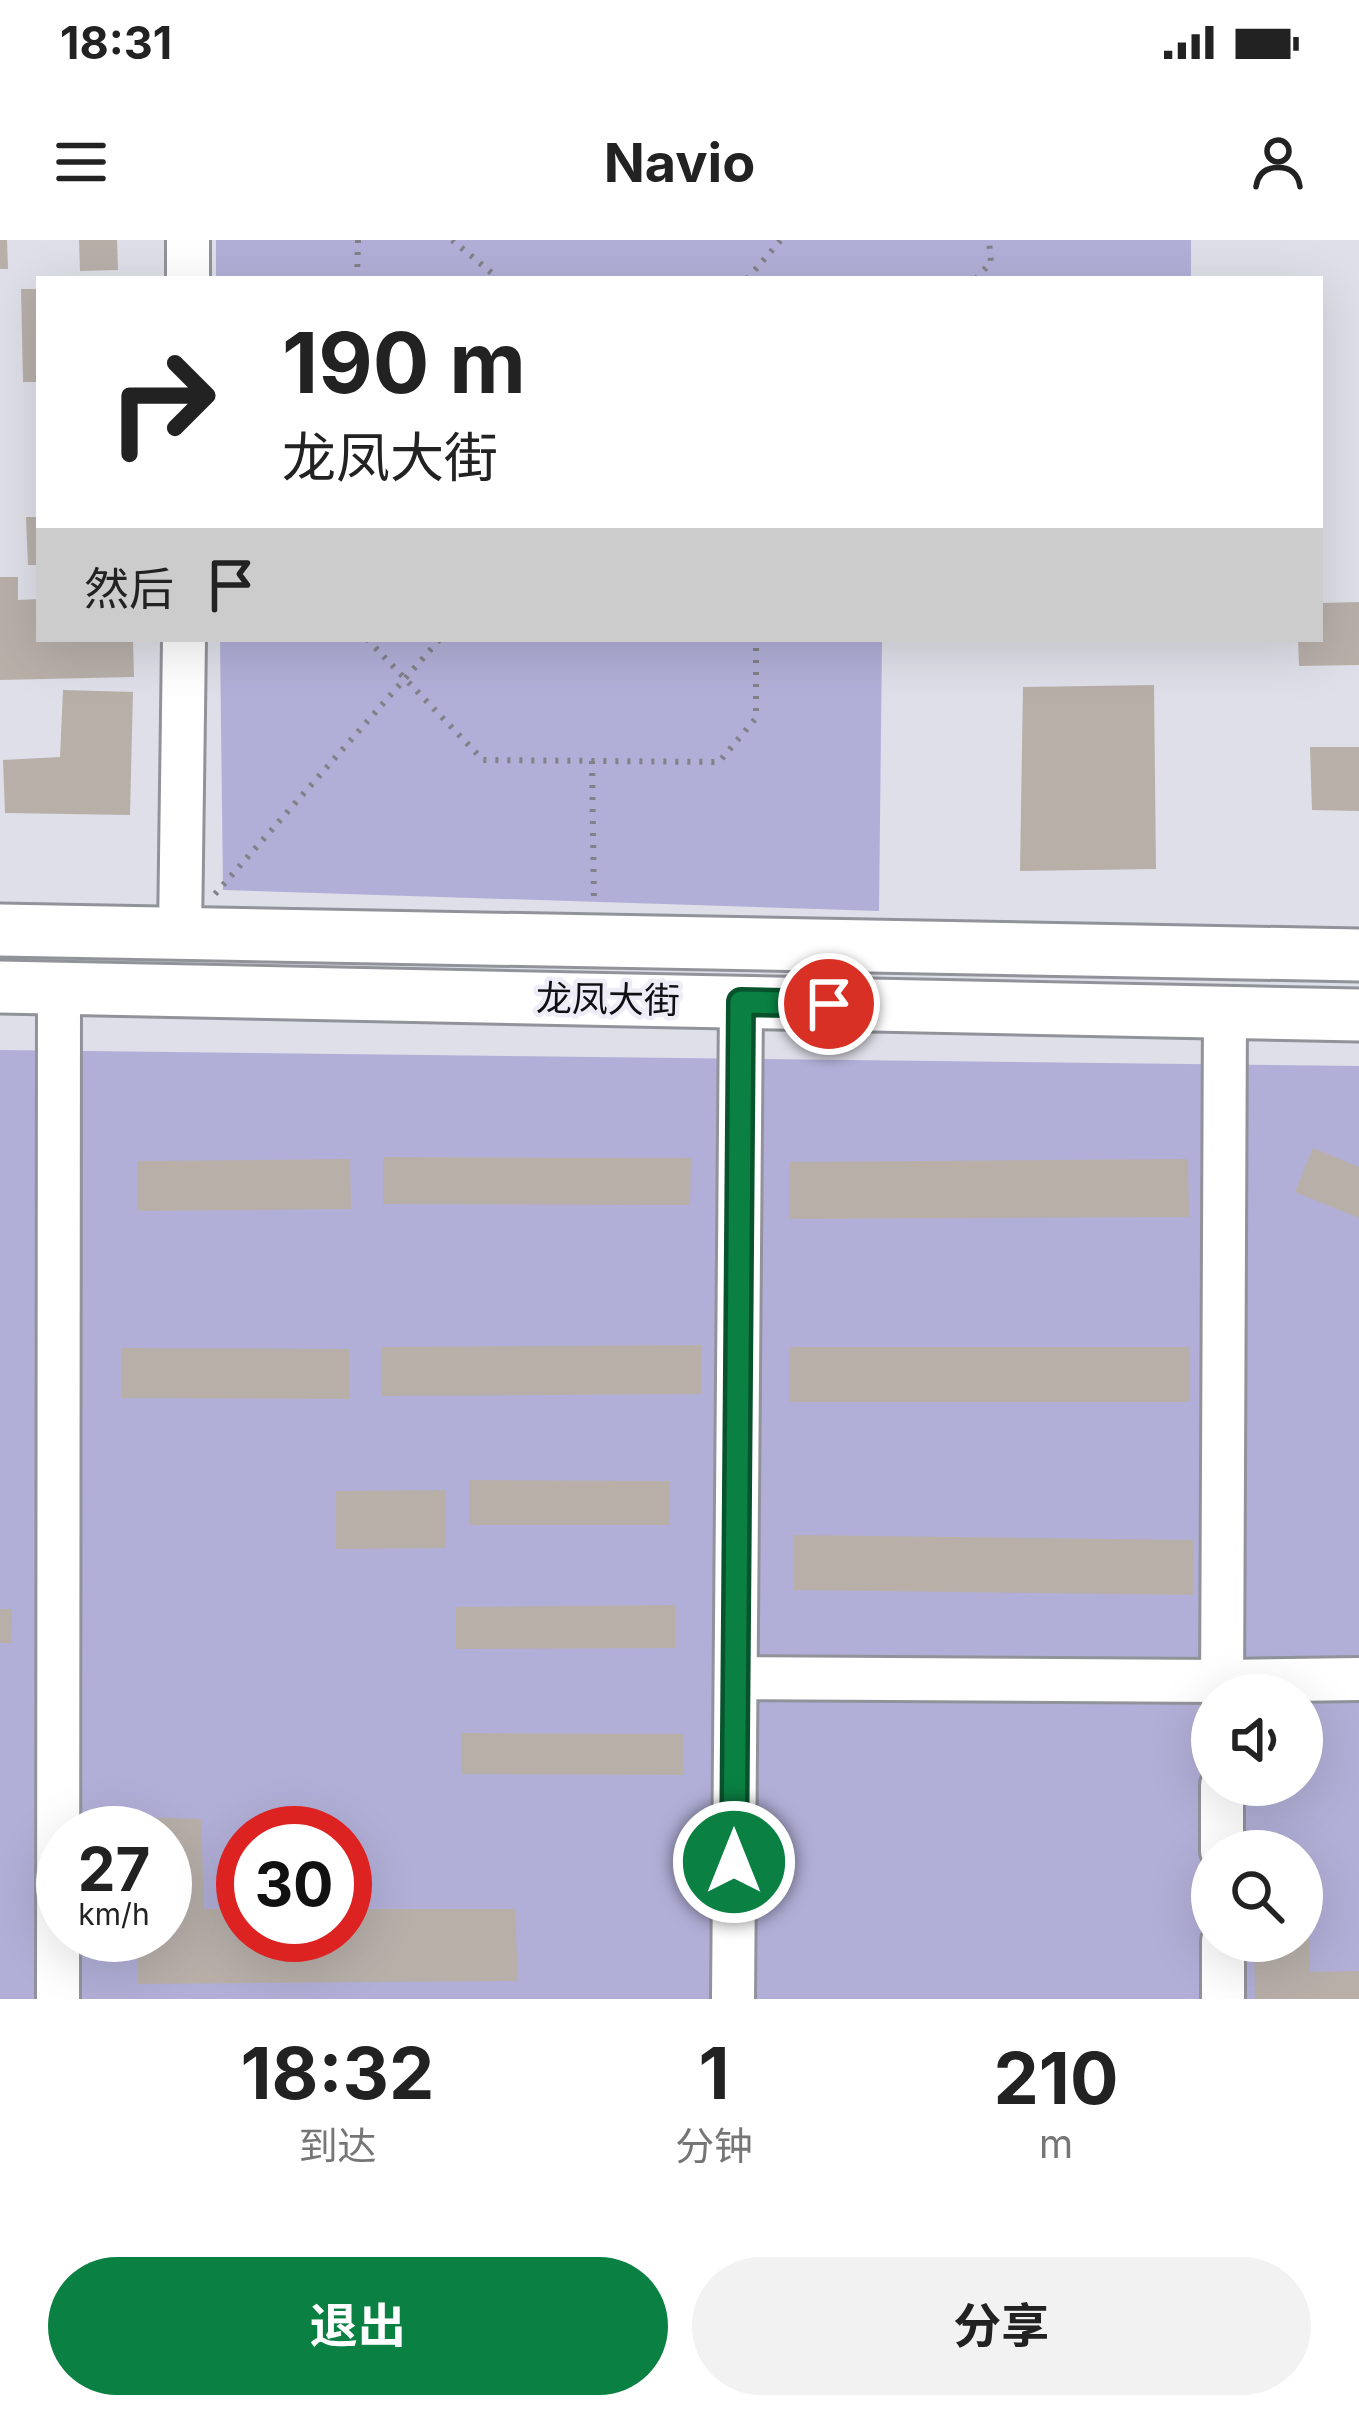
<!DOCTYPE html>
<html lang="zh">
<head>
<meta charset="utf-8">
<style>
	body { margin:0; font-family:Inter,"Noto Sans SC",sans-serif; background:#f2f2f2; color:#222; height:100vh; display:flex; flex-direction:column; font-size:45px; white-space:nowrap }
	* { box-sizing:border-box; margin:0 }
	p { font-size:39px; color:#767676 }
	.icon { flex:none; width:66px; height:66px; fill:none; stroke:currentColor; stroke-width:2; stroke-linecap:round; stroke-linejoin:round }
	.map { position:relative; height:1759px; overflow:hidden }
	.side { display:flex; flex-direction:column; background:#fff; flex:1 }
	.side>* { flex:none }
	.guide { position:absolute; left:36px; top:36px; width:1287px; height:366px; border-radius:0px; box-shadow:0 12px 48px #0002; background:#fff; color:#222; overflow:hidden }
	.tools { position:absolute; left:1191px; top:1434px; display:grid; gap:24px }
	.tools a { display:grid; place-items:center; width:132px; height:132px; border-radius:50%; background:#fff; box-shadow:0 12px 48px #0002; font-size:60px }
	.speed { position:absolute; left:36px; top:1566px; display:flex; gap:24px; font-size:60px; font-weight:700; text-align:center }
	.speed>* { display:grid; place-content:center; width:156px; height:156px; border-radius:50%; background:#fff; box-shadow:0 12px 48px #0002; line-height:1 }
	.speed small { font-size:30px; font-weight:400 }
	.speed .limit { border:18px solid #d22; background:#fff; color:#111 }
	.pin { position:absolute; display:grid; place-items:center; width:102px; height:102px; color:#fff; margin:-51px; border:6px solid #fff; border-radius:50%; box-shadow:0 3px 12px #0007 }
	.me { position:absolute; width:132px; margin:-66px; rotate:0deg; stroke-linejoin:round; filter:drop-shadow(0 0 9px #0008) }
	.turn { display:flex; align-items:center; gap:42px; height:252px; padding:0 48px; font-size:54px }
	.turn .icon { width:156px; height:156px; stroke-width:2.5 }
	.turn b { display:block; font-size:84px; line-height:102px }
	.then { display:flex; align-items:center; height:114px; padding:0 48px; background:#0003; gap:24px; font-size:45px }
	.eta { display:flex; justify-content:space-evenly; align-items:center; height:204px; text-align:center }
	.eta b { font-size:72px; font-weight:700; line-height:84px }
	.action { display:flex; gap:24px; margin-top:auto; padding:24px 48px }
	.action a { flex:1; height:138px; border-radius:72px; background:#0b8043; color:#fff; font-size:48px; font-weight:700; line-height:138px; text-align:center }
	.action a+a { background:#f2f2f2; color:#222 }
	.status { display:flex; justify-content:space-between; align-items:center; height:84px; padding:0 60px; background:#fff; direction:ltr }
	.status svg { height:33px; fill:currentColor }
	header { display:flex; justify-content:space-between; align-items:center; height:156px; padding:0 48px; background:#fff; font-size:54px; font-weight:700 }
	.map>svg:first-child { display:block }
	.green { fill:#b1afd7; fill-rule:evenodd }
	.building { fill:#b8afa9 }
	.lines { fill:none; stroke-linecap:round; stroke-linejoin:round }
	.minor-casing { stroke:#92929b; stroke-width:48 }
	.major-casing { stroke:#92929b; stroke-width:57 }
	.path { stroke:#818188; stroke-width:6; stroke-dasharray:3 9; stroke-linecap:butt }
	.minor { stroke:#fff; stroke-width:42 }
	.major { stroke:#fff; stroke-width:51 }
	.route-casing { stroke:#07532c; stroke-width:30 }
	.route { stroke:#0b8043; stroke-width:21 }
	.labels { text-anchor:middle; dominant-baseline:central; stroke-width:9; stroke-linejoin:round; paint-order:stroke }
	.street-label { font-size:36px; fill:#101014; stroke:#edecf7 }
</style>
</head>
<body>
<div class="status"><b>18:31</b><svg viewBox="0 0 49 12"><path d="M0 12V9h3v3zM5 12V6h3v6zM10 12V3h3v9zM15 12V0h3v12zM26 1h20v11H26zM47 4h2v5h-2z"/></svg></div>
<header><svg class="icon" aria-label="menu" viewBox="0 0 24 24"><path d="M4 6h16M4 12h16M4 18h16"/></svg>Navio<svg class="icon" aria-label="person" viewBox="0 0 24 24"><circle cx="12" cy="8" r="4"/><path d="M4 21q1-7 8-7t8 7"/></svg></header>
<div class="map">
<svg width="1359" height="1759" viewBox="0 0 1359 1759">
	<rect width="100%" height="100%" fill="#dfdfe9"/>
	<path class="green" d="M216,0h975v39h-975z
		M220,399h965l-303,3 -3,269 -656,-21z
		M0,810l1359,16v933h-1359zM1212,1455h90v90h-90zM63,1593h102v102h-102zM243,1593h102v102h-102zM1212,1611h90v90h-90z"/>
	<path class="building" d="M0,0h7l1,29h-8z
		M79,0h38l1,30 -38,1z
		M21,49h18v93h-16z
		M26,277h13v48h-11z
		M0,337h18v23l21,-1v40h94l1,38 -134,3z
		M1359,362v63l-60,1 -1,-27h22v-36z
		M1154,445l2,184 -136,2 3,-184z
		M63,450l70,2 -3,123 -125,-2 -2,-53 57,-3z
		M1310,507h49v64l-47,-1z
		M1313,908l46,19v51l-64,-26z
		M383,917l308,1 -1,47 -307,-1z
		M350,919l1,50 -214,2v-50z
		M1188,919l1,58 -399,2v-57z
		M701,1105v49l-319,2v-49z
		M790,1107h400v55h-400z
		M121,1108l228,1v50l-228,-1z
		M469,1240l201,1v44h-201z
		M446,1250v58l-110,1v-58z
		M794,1295l399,5v55l-399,-5z
		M675,1365v43l-219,1v-42z
		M0,1369h12l-1,34h-11z
		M461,1493l222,1v41l-222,-1z
		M138,1577l63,2 3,90h39v26h102v-26h170l3,72 -380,3v-49h27v-102h-27z
		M1302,1682h7l1,50 49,-1v28h-104l-1,-58h48z"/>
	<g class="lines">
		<g class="minor-casing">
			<path id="minor" d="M188,39v-39
				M180,693l4,-294
				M736,1438l485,3 138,-2
				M1222,1455l3,-683
				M1222,1545v66
				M1223,1701v58
				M58,1759l1,-1011
				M733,1759l8,-997"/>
		</g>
		<g class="major-casing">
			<path id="major" d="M0,690l1359,25
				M0,747l1359,28"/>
		</g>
		<path class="path" d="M452,0l47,39
			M357,39l1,-39
			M747,39l34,-39
			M976,39l15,-17 -2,-22
			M367,399l116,121 236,2 37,-44v-79
			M592,521l2,140
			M215,654l225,-255"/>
		<use href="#minor" class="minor"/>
		<use href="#major" class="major"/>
	</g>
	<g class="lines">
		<g class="route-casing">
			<path id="route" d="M734,1622l7,-860 88,2"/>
		</g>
		<use href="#route" class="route"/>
	</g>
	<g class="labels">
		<g class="street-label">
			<text transform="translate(608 759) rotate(1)">龙凤大街</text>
		</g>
	</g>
</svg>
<div class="tools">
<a><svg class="icon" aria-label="sound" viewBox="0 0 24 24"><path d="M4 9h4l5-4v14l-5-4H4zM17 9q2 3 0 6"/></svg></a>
<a><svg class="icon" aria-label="search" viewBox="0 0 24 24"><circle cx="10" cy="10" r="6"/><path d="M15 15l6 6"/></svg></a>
</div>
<div class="speed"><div>27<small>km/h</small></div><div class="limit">30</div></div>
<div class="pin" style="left:829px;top:764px;background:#d93025"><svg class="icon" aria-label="arrive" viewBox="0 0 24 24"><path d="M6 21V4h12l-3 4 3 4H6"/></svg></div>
<svg class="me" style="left:734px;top:1622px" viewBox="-20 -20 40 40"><circle r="17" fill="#0b8043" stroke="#fff" stroke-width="3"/><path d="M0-11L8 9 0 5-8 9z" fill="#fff"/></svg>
<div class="guide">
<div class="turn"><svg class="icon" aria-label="right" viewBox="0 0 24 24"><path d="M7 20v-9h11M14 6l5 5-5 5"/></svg><div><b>190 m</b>龙凤大街</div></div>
<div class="then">然后<svg class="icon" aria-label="arrive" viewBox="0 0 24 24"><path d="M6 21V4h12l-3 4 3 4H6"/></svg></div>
</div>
</div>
<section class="side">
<div class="eta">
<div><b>18:32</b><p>到达</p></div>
<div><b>1</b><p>分钟</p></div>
<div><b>210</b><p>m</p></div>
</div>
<div class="action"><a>退出</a><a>分享</a></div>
</section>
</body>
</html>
